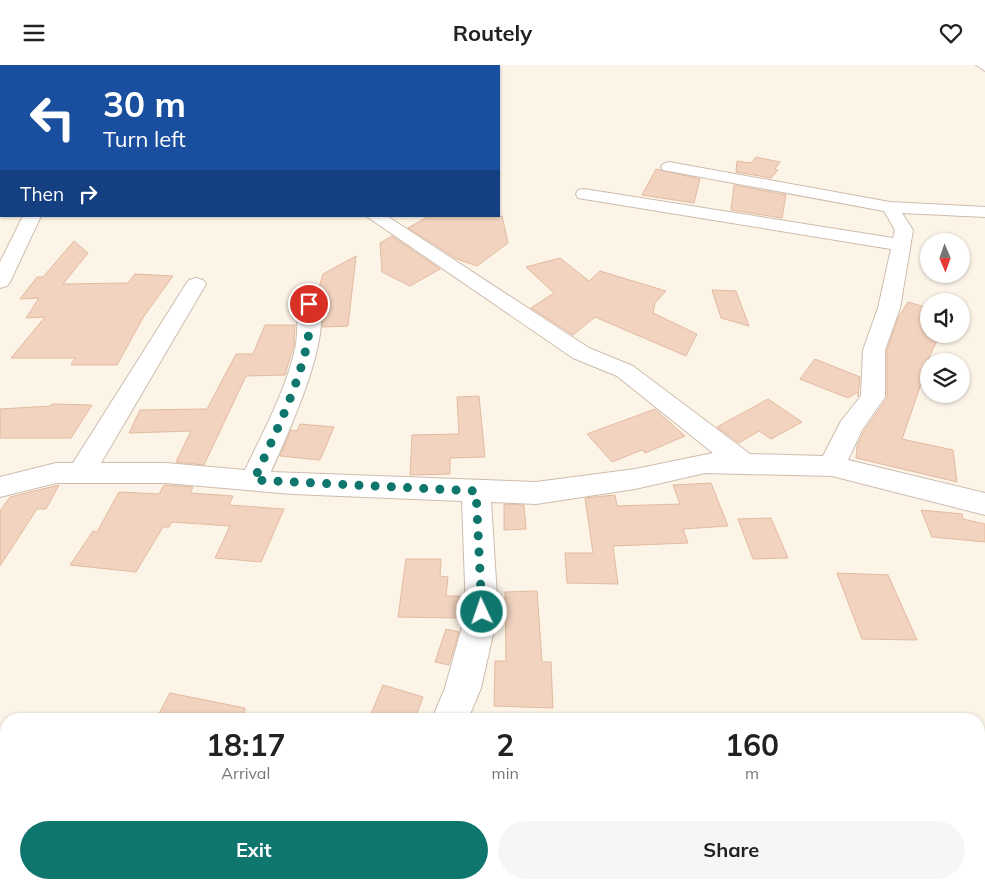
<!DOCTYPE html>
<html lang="en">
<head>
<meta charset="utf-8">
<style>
	body { margin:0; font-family:Mulish,sans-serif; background:#f6f6f6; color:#222; height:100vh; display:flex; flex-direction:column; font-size:19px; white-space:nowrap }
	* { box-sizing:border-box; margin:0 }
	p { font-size:16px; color:#767676 }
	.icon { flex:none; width:28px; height:28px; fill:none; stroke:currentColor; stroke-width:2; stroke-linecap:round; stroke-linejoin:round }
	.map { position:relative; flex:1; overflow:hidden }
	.drawer { position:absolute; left:0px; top:648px; width:985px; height:176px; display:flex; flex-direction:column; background:#fff; border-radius:20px 20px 0 0; box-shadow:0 1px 4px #0004 }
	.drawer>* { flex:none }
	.banner { position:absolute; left:0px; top:0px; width:500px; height:152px; box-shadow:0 1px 4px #0004; background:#1a4fa0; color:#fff; overflow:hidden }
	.needle { width:32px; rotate:178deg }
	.buttons { position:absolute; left:920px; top:168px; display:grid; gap:10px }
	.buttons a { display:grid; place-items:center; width:50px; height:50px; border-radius:50%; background:#fff; box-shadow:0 1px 4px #0004; font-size:25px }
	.pin { position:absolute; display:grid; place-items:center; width:42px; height:42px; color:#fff; margin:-21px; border:2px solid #fff; border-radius:50%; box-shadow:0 1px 5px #0007 }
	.me { position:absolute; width:55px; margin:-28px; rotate:357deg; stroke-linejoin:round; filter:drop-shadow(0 0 4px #0008) }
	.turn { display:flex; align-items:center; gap:18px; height:105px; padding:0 20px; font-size:22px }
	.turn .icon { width:65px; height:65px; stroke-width:2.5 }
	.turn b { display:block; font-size:35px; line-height:42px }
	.then { display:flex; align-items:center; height:48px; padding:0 20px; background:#0003; gap:10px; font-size:19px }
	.eta { display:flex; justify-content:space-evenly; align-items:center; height:85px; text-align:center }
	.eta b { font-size:30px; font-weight:700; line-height:35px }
	.cta { display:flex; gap:10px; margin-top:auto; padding:10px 20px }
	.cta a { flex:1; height:58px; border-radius:30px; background:#0f766e; color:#fff; font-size:20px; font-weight:700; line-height:58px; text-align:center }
	.cta a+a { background:#f6f6f6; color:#222 }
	header { display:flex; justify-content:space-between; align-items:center; height:65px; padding:0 20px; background:#fff; font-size:22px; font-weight:700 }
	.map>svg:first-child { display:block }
	.building { fill:#f1d3bf; stroke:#e4baa0 }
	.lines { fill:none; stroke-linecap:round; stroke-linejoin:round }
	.street-casing { stroke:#cebcae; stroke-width:2 }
	.street { fill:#fff; fill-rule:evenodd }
	.route { stroke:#0f766e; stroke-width:9; stroke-dasharray:0 16.2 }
</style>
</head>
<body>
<header><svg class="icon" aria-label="menu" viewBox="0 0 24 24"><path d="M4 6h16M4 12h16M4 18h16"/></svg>Routely<svg class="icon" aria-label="heart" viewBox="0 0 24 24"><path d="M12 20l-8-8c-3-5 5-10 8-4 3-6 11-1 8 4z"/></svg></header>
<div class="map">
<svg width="985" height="823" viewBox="0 0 985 823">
	<rect width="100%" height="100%" fill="#fcf4e7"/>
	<path class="building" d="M756,92l24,5 -5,7 3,1 -7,8 -35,-6 1,-11 14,2z
		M656,104l44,10 -6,24 -52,-8z
		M734,120l52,10 -4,23 -51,-8z
		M429,151h73l6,27 -31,23 -20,-7 -49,-31z
		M392,171l48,33 -30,17 -28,-14 -2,-29z
		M74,176l14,12 -25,31 65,-1 7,-9 38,2 -29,40 -27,49h-46l4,-7h-64l34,-41 -19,1 13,-20 -19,1 17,-22h6z
		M356,191l-8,70 -26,1v-13l-6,-16 7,-24z
		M560,193l29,23 11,-10 66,20 -11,12 -2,10 44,21 -11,22 -91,-39 -22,18 -42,-27 23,-15 -28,-26z
		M712,225l24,1 13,35 -28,-8z
		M908,237l21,6v26h11l-12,26 3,1h-2l-27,78 51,11 4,32 -101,-24 1,-12 7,-15 23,-33v-48l11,-32z
		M265,260h30l-1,20 -9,30 -39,1 -42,89 -28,-3 15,-31 -62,2 11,-23 67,-1 29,-55h17z
		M815,294l45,18 -2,20v-5l-10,6 -48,-19z
		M479,331l6,61 -35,1v16l-40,1 2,-40 47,-1 -2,-37z
		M768,334l34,23 -31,17 -12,-8 -20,12 -22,-16z
		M52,339l40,1 -21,33h-71v-29l51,-3z
		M655,344l30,27 -40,17 -3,-3 -30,12 -25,-28z
		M300,359l34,3 -14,33 -40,-4 11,-26 6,1z
		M711,418l17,43 -45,3 5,14 -75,3 5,38 -51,-1 -2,-30h28l-8,-55 30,-3 2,11 63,-2 -7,-19z
		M59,420l-13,24h-9l-37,57v-55l10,-14z
		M164,420l29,2 -3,6 43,3 -4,9 55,4 -23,53 -46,-4 15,-32 -58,-4 -3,5h-6l-27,45 -66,-7 23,-34 4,1 22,-40 40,2z
		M504,439l20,1 2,24 -22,1z
		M921,445l41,4 1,5 22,5v18l-53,-5z
		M771,453l17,40 -35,1 -15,-40z
		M406,494h35l-1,17 8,1 -2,19h14l-1,22 -61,-1z
		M837,508l51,2 29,65 -55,-1z
		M537,526l5,71h9l2,46 -59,-2 1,-45h11l-1,-69z
		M446,564l13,3 -10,33 -14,-3z
		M383,620l40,12 -8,22h-46z
		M170,628l75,15 -1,11h-88z"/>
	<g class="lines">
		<g class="street-casing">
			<path id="street" d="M98,0h12v1h-12z
				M976,0h9v6z
				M0,47h1v8h-1z
				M669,97l221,40 95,5v10l-83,-4 11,17 -13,78 -15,42v47l-23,33 -14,30 137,33v22l-153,-39 -127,-3 -70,16 -99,15 -45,-2 7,110 -17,76 -13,31h-36l13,-31 21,-76 -4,-111 -170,-7 -126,-11h-110l-56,14v-20l56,-14h17l113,-179 3,-4 7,-2 7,2 3,4 -105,179h65l79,7c19,-40 42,-82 51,-125 2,-12 0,-37 6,-45l7,-2 7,2c21,30 -31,140 -45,172l265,10 99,-13 78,-16 -96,-77 -44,-18 -207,-142h21l202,132 44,18 117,88 73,2 18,-35 20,-25 2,-46 15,-42 13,-59 -307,-50 -6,-1 -2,-4 2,-4 6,-1 309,49 2,-8 -11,-19 -221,-41 -2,-3 2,-3z
				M23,151h18l-31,66 -3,4 -7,2v-26z
				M354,818h45l-3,5h-45z"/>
		</g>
		<use href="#street" class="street"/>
	</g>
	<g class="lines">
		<path class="route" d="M309,239c8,49 -35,131 -55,176l222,11 6,121"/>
	</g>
</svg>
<div class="buttons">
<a><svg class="needle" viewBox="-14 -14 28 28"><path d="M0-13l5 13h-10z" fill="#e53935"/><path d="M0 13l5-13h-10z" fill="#767676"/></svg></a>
<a><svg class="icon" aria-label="sound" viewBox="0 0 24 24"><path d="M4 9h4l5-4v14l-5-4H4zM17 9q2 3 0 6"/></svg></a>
<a><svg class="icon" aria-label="layers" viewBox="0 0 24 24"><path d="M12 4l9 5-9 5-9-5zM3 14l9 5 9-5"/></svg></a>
</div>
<div class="pin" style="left:309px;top:239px;background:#d93025"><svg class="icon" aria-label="arrive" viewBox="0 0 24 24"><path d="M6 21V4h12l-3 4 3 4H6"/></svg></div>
<svg class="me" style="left:482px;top:547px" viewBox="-20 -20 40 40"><circle r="17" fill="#0f766e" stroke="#fff" stroke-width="3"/><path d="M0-11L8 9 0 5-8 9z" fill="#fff"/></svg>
<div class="banner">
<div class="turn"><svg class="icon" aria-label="left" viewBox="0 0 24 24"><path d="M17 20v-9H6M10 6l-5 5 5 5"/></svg><div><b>30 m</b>Turn left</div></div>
<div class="then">Then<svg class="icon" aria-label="right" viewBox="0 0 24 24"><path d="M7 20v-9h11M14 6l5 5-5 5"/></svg></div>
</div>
<section class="drawer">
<div class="eta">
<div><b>18:17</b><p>Arrival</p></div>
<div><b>2</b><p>min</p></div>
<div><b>160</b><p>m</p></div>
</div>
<div class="cta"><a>Exit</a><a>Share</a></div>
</section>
</div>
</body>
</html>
